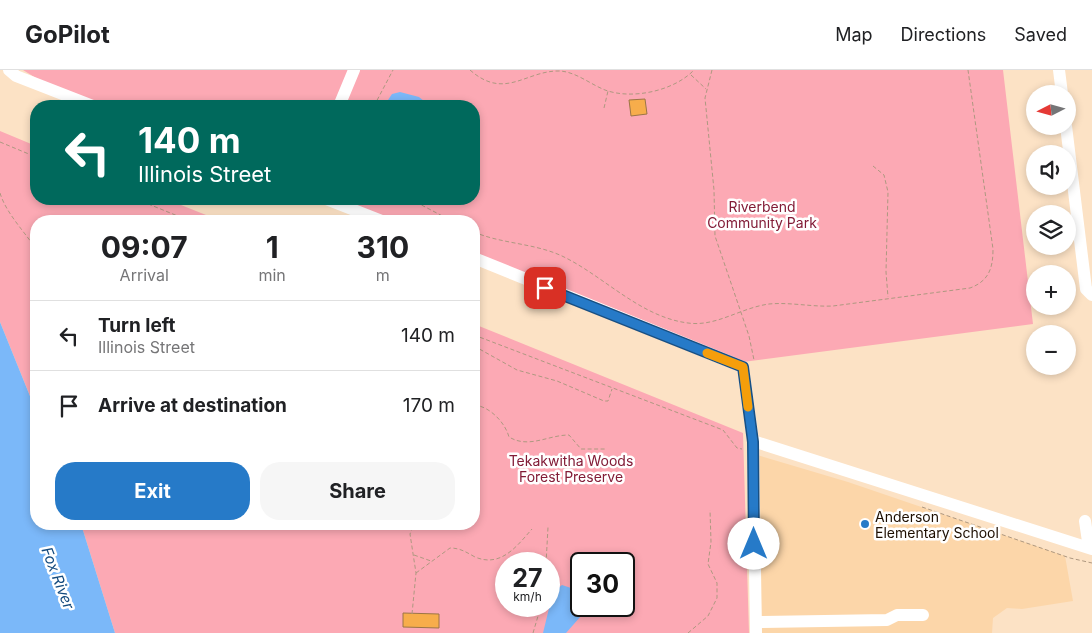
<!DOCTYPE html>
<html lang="en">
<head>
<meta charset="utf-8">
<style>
	body { margin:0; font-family:Inter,sans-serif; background:#f6f6f6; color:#202124; height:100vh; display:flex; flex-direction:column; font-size:19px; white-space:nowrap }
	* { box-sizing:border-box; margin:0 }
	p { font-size:16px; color:#757577 }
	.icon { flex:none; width:28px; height:28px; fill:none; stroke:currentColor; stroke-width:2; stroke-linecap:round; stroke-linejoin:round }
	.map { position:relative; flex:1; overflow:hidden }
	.sheet { position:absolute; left:30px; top:145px; width:450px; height:315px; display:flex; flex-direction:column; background:#fff; border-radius:20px; box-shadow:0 2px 8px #0003 }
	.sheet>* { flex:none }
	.banner { position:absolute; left:30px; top:30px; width:450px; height:105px; border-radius:20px; box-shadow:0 2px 8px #0003; background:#00695c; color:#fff; overflow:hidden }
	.needle { width:32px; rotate:264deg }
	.buttons { position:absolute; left:1026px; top:15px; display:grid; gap:10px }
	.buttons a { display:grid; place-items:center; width:50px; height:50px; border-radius:50%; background:#fff; box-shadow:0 2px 8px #0003; font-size:25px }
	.speed { position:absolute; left:495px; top:482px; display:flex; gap:10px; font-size:25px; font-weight:700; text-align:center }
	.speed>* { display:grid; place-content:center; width:65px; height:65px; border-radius:50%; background:#fff; box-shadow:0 2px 8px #0003; line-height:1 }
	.speed small { font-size:12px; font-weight:400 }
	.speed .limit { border:2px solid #111; border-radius:8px; background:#fff; color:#111 }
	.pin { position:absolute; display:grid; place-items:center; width:42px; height:42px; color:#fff; margin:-21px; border-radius:10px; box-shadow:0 2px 8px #0006 }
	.me { position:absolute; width:55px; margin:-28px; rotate:0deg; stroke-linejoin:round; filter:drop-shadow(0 0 4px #0008) }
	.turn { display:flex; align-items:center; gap:18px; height:105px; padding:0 25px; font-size:22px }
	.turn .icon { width:65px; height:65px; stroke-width:2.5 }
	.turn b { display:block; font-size:35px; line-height:42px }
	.eta { display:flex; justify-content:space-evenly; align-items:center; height:85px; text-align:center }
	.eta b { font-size:30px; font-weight:700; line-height:35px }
	.button { display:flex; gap:10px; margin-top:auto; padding:10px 25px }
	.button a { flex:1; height:58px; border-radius:20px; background:#267ac8; color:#fff; font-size:20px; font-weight:700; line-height:58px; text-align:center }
	.button a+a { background:#f6f6f6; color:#202124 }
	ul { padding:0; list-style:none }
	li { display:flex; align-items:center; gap:15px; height:70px; padding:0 25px; border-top:1px solid #e0e0e0 }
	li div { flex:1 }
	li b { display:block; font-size:19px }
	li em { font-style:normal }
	header { display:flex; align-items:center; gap:30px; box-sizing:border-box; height:70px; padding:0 25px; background:#fff; border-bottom:1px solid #e0e0e0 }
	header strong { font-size:24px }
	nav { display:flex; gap:28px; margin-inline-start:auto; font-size:18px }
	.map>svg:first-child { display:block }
	.built { fill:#fcd6a9 }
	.green { fill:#fca9b4; fill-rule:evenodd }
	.water { fill:#7bb8f9 }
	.building { fill:#f7ad4b; stroke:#9c7546 }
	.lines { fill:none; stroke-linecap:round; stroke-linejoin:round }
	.path { stroke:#ae9880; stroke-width:1; stroke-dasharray:4 2.5; stroke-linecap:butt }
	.minor { stroke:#fff; stroke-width:12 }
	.route-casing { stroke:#194f82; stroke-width:12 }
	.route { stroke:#267ac8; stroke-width:9 }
	.slow { stroke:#f59e0b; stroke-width:9 }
	.poi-dot { fill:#267ac8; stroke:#fff; stroke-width:2 }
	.labels { text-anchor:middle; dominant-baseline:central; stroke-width:5; stroke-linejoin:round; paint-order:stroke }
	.park-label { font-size:14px; fill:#821c37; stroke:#fff }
	.poi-label { font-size:14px; fill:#1d0e00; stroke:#fff; text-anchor:start }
	.water-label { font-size:15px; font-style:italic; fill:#144b7f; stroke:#fff }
</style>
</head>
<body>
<header>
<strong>GoPilot</strong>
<nav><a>Map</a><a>Directions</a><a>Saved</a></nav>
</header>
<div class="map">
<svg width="1092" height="563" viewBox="0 0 1092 563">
	<rect width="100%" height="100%" fill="#fce2c5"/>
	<path class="built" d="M757,385l91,27 217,74 8,45 -51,8 -15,-1 -14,10 -1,15h-230z"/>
	<path class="green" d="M23,0h327l-15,36h-232l-59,-23z
		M359,0h644l30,254 -290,38 -269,-107v-34h-83l-54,-22h137v-93h-129z
		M0,61l36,15v53h130l55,22h-185v190l-36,-89z
		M474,254l269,109 6,200h-634l-34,-109h393zM506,494h43v42h-43zM581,494h43v42h-43z"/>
	<path class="water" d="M400,22l19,5 11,9h-46l8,-12z
		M0,252l36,89v113h45l34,109h-115z
		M562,515l12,4 7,8v19l-15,17h-23l10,-41z"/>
	<path class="building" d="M645,29l2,15 -16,2 -2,-16z
		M403,543l36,1v14l-36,-1z"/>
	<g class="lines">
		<path class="path" d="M470,0c35,31 56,0 90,1 16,1 30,13 45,19 27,10 69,1 89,-20
			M712,0l-7,28 9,92 1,46 34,100 5,24
			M691,5l15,14
			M374,36l19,-36
			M604,38l4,-17
			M0,72l36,15
			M873,96l11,9 4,17 -2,80 2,25
			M0,123c6,20 24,38 36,56
			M136,129l54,22
			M410,129l42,22
			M474,162c28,12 60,11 88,24 42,20 78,61 126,67 28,4 52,-15 81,-19 21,-2 42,3 64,2l137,-18c19,-7 23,-20 23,-39l-25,-179
			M474,265l249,95 14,18 5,1
			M474,276l43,24 40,11 47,20h4l4,-12
			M474,335c15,1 31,17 35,32 20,12 39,-2 60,-2l12,14h26
			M922,437l148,51 22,5
			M414,485l17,6
			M546,494l2,-37
			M416,503l34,-25c10,0 16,4 25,9 26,11 42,-11 57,-28
			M412,544l4,-41 -6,-39 4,-10
			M533,563l8,-27
			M688,563l20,-17 9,-18v-15l-9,-19 3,-22 -1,-32"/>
		<path class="minor" d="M9,0l7,6 77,30
			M1059,0l3,24
			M339,36l15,-36
			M1066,56l20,163 6,6
			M326,129l56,22
			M474,188l269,109 10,74 3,192
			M753,371l339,108
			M1085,451l4,27
			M756,552l131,-2 10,-5h26"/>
	</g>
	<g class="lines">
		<g class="route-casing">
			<path id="route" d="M545,218l198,79 10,75 1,102"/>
		</g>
		<use href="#route" class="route"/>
		<path class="slow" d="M707,283l36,14 5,40"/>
	</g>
	<circle class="poi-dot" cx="865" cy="454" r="5"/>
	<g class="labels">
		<g class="park-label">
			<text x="762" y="136">Riverbend<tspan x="762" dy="16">Community Park</tspan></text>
			<text x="571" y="390">Tekakwitha Woods<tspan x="571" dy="16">Forest Preserve</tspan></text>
		</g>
		<g class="poi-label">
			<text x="875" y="446">Anderson<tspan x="875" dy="16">Elementary School</tspan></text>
		</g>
		<g class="water-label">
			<text transform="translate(58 508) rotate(69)">Fox River</text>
		</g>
	</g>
</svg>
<div class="buttons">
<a><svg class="needle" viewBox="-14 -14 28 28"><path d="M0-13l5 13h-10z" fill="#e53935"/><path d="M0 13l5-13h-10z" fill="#757577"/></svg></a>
<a><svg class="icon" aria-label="sound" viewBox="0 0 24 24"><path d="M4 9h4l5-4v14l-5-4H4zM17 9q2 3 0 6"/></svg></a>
<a><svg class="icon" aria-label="layers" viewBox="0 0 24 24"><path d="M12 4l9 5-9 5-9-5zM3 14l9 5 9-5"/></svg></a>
<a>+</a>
<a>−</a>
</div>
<div class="speed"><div>27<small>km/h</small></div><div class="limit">30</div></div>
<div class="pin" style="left:545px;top:218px;background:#d93025"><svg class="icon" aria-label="arrive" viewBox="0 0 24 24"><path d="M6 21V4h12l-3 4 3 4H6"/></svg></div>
<svg class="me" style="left:754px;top:474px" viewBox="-20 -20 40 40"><circle r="19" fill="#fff"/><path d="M0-13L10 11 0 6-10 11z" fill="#267ac8"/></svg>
<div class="banner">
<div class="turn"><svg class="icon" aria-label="left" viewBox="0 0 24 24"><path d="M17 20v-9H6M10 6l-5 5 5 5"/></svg><div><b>140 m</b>Illinois Street</div></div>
</div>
<section class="sheet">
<div class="eta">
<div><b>09:07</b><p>Arrival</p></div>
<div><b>1</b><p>min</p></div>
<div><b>310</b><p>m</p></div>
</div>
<ul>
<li><svg class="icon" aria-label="left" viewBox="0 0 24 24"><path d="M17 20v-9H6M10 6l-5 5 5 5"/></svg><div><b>Turn left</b><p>Illinois Street</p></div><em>140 m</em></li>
<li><svg class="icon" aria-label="arrive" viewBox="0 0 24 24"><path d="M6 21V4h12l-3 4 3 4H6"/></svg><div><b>Arrive at destination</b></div><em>170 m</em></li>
</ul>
<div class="button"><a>Exit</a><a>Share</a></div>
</section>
</div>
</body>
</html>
